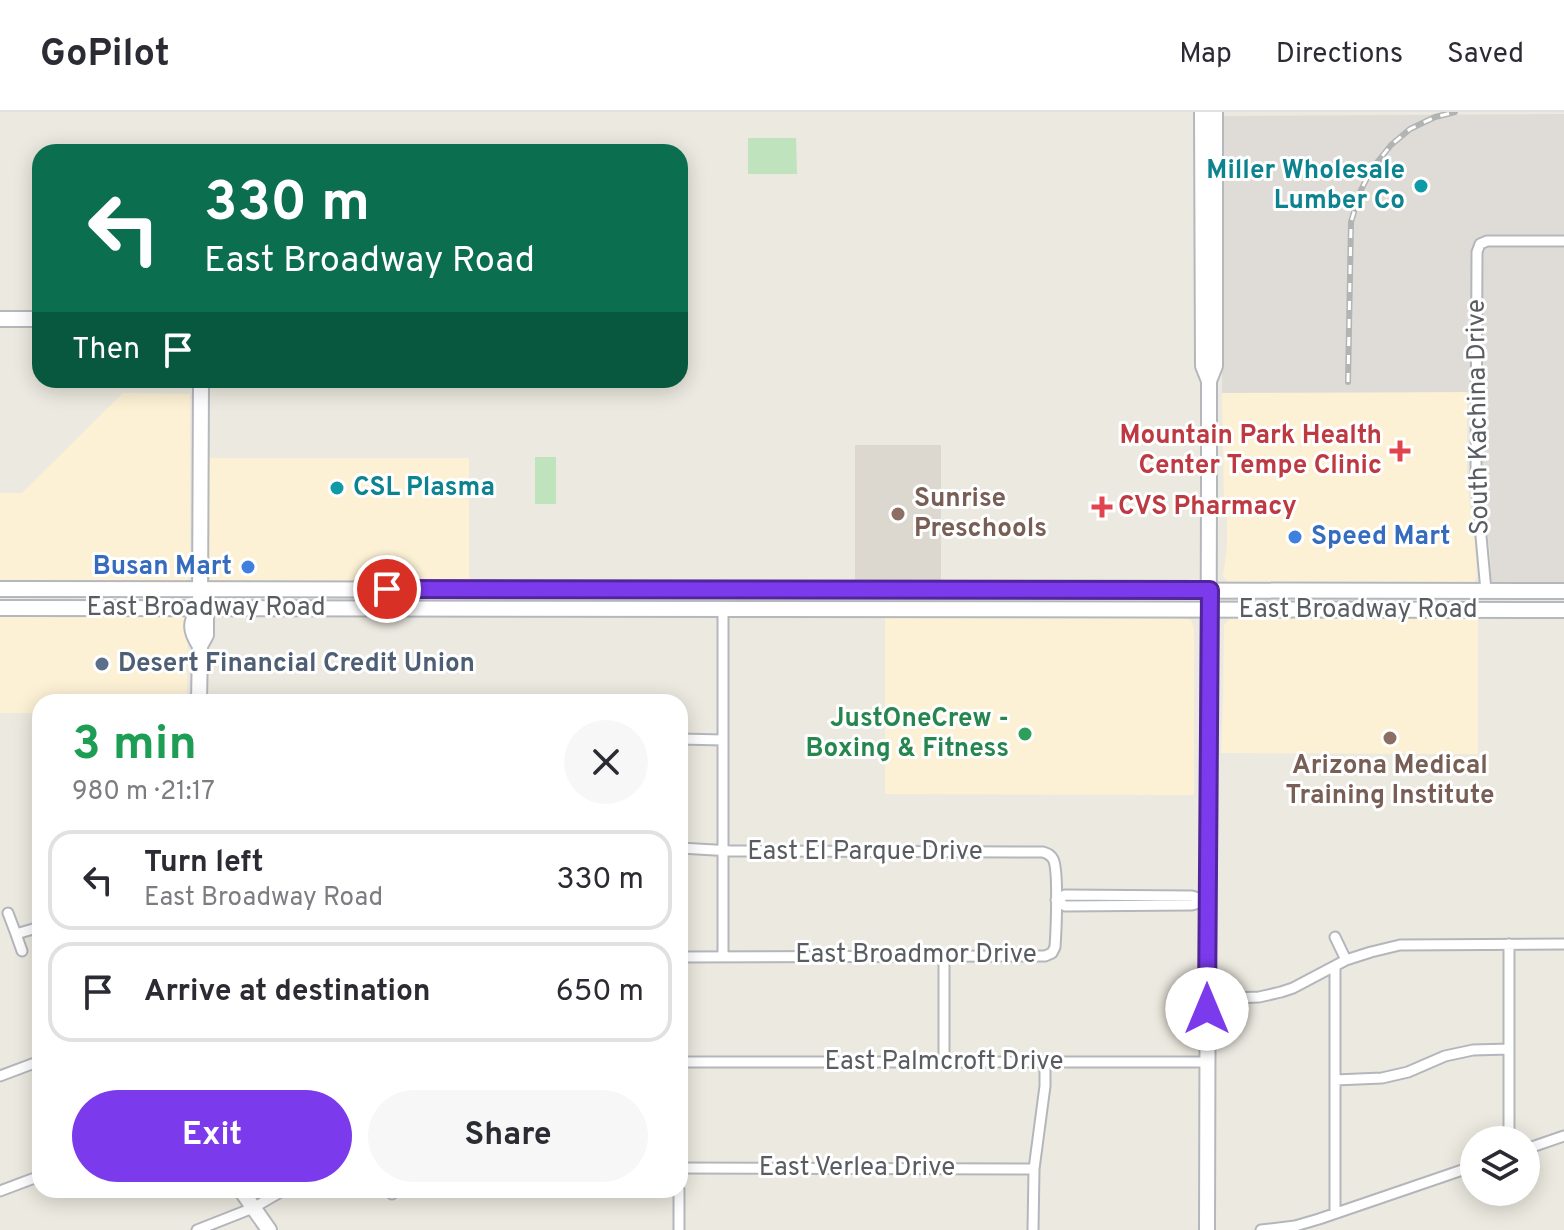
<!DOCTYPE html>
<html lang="en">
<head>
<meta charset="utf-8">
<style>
	body { margin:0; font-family:Overpass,sans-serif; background:#f7f7f7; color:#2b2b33; height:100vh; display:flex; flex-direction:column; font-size:30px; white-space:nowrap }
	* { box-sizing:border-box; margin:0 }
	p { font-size:26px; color:#7c7c81 }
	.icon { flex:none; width:44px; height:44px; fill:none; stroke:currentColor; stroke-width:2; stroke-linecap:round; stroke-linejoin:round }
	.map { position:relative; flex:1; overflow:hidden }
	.side { position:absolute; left:32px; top:582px; width:656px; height:504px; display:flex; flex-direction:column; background:#fff; border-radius:24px; box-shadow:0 4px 20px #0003 }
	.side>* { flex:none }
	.banner { position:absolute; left:32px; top:32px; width:656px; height:244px; border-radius:24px; box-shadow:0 4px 20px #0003; background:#0b6e4f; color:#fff; overflow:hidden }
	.tools { position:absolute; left:1460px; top:1014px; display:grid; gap:16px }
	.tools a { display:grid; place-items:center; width:80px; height:80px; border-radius:50%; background:#fff; box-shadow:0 4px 20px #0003; font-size:40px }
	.pin { position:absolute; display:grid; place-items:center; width:68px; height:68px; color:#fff; margin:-34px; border:4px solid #fff; border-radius:50%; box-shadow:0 2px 8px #0007 }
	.me { position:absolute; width:88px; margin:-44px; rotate:0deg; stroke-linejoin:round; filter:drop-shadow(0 0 6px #0008) }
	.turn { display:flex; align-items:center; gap:28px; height:168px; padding:0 40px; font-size:36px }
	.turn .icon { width:104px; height:104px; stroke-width:2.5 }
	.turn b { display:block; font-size:56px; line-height:68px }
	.then { display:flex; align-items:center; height:76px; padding:0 40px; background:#0003; gap:16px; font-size:30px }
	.round { display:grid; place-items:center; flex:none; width:84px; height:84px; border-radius:42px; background:#f7f7f7 }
	.head { display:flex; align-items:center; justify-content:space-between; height:136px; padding:0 40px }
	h1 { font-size:48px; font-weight:700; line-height:60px; color:#1e9e55 }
	.button { display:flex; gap:16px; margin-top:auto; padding:16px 40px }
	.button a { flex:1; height:92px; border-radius:48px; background:#7c3aed; color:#fff; font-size:32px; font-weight:700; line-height:92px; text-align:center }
	.button a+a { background:#f7f7f7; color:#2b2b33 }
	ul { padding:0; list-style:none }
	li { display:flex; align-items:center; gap:24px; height:100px; margin:0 16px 12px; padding:0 24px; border:4px solid #e1e1e2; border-radius:24px }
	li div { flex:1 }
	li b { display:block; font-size:30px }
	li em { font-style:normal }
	header { display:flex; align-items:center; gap:48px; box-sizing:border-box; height:112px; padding:0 40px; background:#fff; border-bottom:2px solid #e1e1e2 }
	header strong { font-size:38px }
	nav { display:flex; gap:44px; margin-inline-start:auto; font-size:28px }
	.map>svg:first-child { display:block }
	.commercial { fill:#fcf1d5 }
	.industrial { fill:#dfdcd8 }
	.education { fill:#dcd8cf }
	.green { fill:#bfe3bd }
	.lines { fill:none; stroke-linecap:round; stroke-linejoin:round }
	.street-casing { stroke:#b3b7bb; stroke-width:13 }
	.secondary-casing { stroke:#b4b8bd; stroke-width:18 }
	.street { stroke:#fff; stroke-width:9 }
	.secondary { stroke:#fff; stroke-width:14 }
	.rail-casing { stroke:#b2b3b3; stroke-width:6 }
	.rail { stroke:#fff; stroke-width:3; stroke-dasharray:9; stroke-linecap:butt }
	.route-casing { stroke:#51269a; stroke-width:20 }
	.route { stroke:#7c3aed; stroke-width:14 }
	.culture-dot { fill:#0f9aa8; stroke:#fff; stroke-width:3 }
	.health-dot { fill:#e0444e; stroke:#fff; stroke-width:3 }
	.education-dot { fill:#8d6e63; stroke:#fff; stroke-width:3 }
	.shop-dot { fill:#3f7fe0; stroke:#fff; stroke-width:3 }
	.service-dot { fill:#5c6f8a; stroke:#fff; stroke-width:3 }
	.leisure-dot { fill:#2e9e5b; stroke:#fff; stroke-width:3 }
	.labels { text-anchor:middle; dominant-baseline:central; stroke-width:6; stroke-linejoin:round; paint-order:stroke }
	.culture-label { font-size:26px; font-weight:bold; fill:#0d838f; stroke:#fff; text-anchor:end }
	.street-label { font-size:26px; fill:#595d61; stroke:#fff }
	.health-label { font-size:26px; font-weight:bold; fill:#be3a42; stroke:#fff; text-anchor:end }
	.education-label { font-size:26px; font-weight:bold; fill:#785e54; stroke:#fff; text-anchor:start }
	.shop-label { font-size:26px; font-weight:bold; fill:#366cbe; stroke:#fff; text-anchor:start }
	.service-label { font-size:26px; font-weight:bold; fill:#4e5e75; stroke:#fff; text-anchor:start }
	.leisure-label { font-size:26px; font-weight:bold; fill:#27864d; stroke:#fff; text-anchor:end }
</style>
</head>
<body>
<header>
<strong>GoPilot</strong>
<nav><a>Map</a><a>Directions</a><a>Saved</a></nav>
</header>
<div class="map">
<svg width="1564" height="1118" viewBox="0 0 1564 1118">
	<rect width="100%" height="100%" fill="#ece9e0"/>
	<path class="commercial" d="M1467,280v89l8,61 2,34 -3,7 -3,1 -243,-2 -5,-6 4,-30v-30l-3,-16 -2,-107z
		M123,281l67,1v180l-3,8h-187v-89h22z
		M208,346h261v124l-253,1 -4,-2 -3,-6z
		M0,502h181l4,2 3,4 -1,82h-147v11h-40z
		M885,503l296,2 10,3 3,10v165l-309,-1z
		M1478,503v139l-257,-1 2,-50 1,-73v-5l5,-6 8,-3z"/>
	<path class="industrial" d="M1564,2v471h-67l-6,-5 -1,-28 -7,-55 -2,-105 -259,1v-277z"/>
	<path class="education" d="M855,333h86v139l-86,-2z"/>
	<path class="green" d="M748,26h48l1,36h-49z
		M535,345h21v47h-21z"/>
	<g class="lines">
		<g class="street-casing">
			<path id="street" d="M1486,479l-10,-110 1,-229 3,-8 7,-3h77
				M680,627l43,1
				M680,736l52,3 311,1c5,2 7,2 10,7 6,10 3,74 2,88l-3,6 -7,3 -365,1
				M1065,783l127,1 16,5 -16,4 -127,1 -9,-6z
				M8,801l8,21 24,-7
				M16,822l6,17
				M1335,825l11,23
				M944,844v106
				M723,845v-349
				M1207,887l52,-2 22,-5 12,-4 53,-28 25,-8 29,-7 164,-1
				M680,950h527
				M0,964l40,-15
				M1335,968l47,-2 26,-6 37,-16 28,-6 36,-1
				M1509,1028v-196
				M1526,1037l38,-13
				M680,1056l354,1
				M392,1078v4
				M0,1079l40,-15
				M1335,1101v-247
				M197,1118l56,-22 31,-18
				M679,1118v-40
				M1033,1118l1,-61 11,-83v-23
				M1261,1118l34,-4 24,-7 155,-53"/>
		</g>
		<g class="secondary-casing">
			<path id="secondary" d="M1202,0l1,254 6,15v104l-2,745
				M0,207h40
				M1209,269l6,-15v-254
				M0,477l1564,2
				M0,496l1564,2
				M200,534c-10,-15 -11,-24 0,-38
				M199,590l1,-56 6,-11v-18l-6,-9 1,-228
				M241,1078l28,40"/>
		</g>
		<use href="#street" class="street"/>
		<use href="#secondary" class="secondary"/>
		<g class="rail-casing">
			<path id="rail" d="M1348,270l3,-160 9,-30 11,-22 20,-25 19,-16 25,-12 20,-5"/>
		</g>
		<use href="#rail" class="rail"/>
	</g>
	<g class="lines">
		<g class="route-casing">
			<path id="route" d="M387,477l823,1 -3,419"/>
		</g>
		<use href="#route" class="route"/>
	</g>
	<g class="culture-dot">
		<circle cx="1421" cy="74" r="8"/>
		<circle cx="337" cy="376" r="8"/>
	</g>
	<g class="health-dot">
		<path d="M1396 327h8v8h8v8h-8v8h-8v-8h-8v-8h8z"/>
		<path d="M1098 383h8v8h8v8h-8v8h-8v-8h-8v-8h8z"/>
	</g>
	<g class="education-dot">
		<circle cx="898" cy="402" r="8"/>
		<circle cx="1390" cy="626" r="8"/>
	</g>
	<g class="shop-dot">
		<circle cx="1295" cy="425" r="8"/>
		<circle cx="248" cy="455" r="8"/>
	</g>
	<circle class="service-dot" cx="102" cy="552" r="8"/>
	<circle class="leisure-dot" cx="1025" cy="622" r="8"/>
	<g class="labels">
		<g class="culture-label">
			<text x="1405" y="59">Miller Wholesale<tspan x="1405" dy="30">Lumber Co</tspan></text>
			<text x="353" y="376" text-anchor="start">CSL Plasma</text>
		</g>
		<g class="street-label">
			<text transform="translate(1479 305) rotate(-91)">South Kachina Drive</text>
			<text x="206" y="496">East Broadway Road</text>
			<text x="1358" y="498">East Broadway Road</text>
			<text x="865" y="740">East El Parque Drive</text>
			<text x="916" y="843">East Broadmor Drive</text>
			<text x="944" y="950">East Palmcroft Drive</text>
			<text x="857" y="1056">East Verlea Drive</text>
		</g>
		<g class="health-label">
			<text x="1382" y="324">Mountain Park Health<tspan x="1382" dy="30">Center Tempe Clinic</tspan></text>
			<text x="1118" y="395" text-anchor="start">CVS Pharmacy</text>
		</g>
		<g class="education-label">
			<text x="914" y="387">Sunrise<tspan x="914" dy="30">Preschools</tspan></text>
			<text x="1390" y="654" text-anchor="middle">Arizona Medical<tspan x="1390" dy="30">Training Institute</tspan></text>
		</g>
		<g class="shop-label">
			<text x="1311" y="425">Speed Mart</text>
			<text x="232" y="455" text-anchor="end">Busan Mart</text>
		</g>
		<g class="service-label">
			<text x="118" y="552">Desert Financial Credit Union</text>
		</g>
		<g class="leisure-label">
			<text x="1009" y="607">JustOneCrew -<tspan x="1009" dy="30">Boxing &amp; Fitness</tspan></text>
		</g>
	</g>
</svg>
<div class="tools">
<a><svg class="icon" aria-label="layers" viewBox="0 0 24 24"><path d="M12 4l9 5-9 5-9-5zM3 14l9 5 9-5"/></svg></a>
</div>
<div class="pin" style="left:387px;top:477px;background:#d93025"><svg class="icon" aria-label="arrive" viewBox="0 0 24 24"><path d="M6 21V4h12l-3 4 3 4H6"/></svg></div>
<svg class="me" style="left:1207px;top:897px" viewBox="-20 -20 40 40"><circle r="19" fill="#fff"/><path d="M0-13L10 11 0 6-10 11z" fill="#7c3aed"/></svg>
<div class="banner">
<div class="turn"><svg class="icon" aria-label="left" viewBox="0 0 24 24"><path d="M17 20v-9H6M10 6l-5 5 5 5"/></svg><div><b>330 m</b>East Broadway Road</div></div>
<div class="then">Then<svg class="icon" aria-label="arrive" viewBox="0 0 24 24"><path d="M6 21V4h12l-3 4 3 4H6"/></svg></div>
</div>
<section class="side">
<div class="head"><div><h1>3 min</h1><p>980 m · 21:17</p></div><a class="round"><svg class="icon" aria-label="close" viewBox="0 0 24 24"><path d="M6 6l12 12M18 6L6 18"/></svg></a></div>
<ul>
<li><svg class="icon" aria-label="left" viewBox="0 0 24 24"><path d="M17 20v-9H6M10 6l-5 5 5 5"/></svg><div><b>Turn left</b><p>East Broadway Road</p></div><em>330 m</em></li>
<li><svg class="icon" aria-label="arrive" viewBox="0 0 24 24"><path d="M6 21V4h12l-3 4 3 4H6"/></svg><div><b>Arrive at destination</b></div><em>650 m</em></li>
</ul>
<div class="button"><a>Exit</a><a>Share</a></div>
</section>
</div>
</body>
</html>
